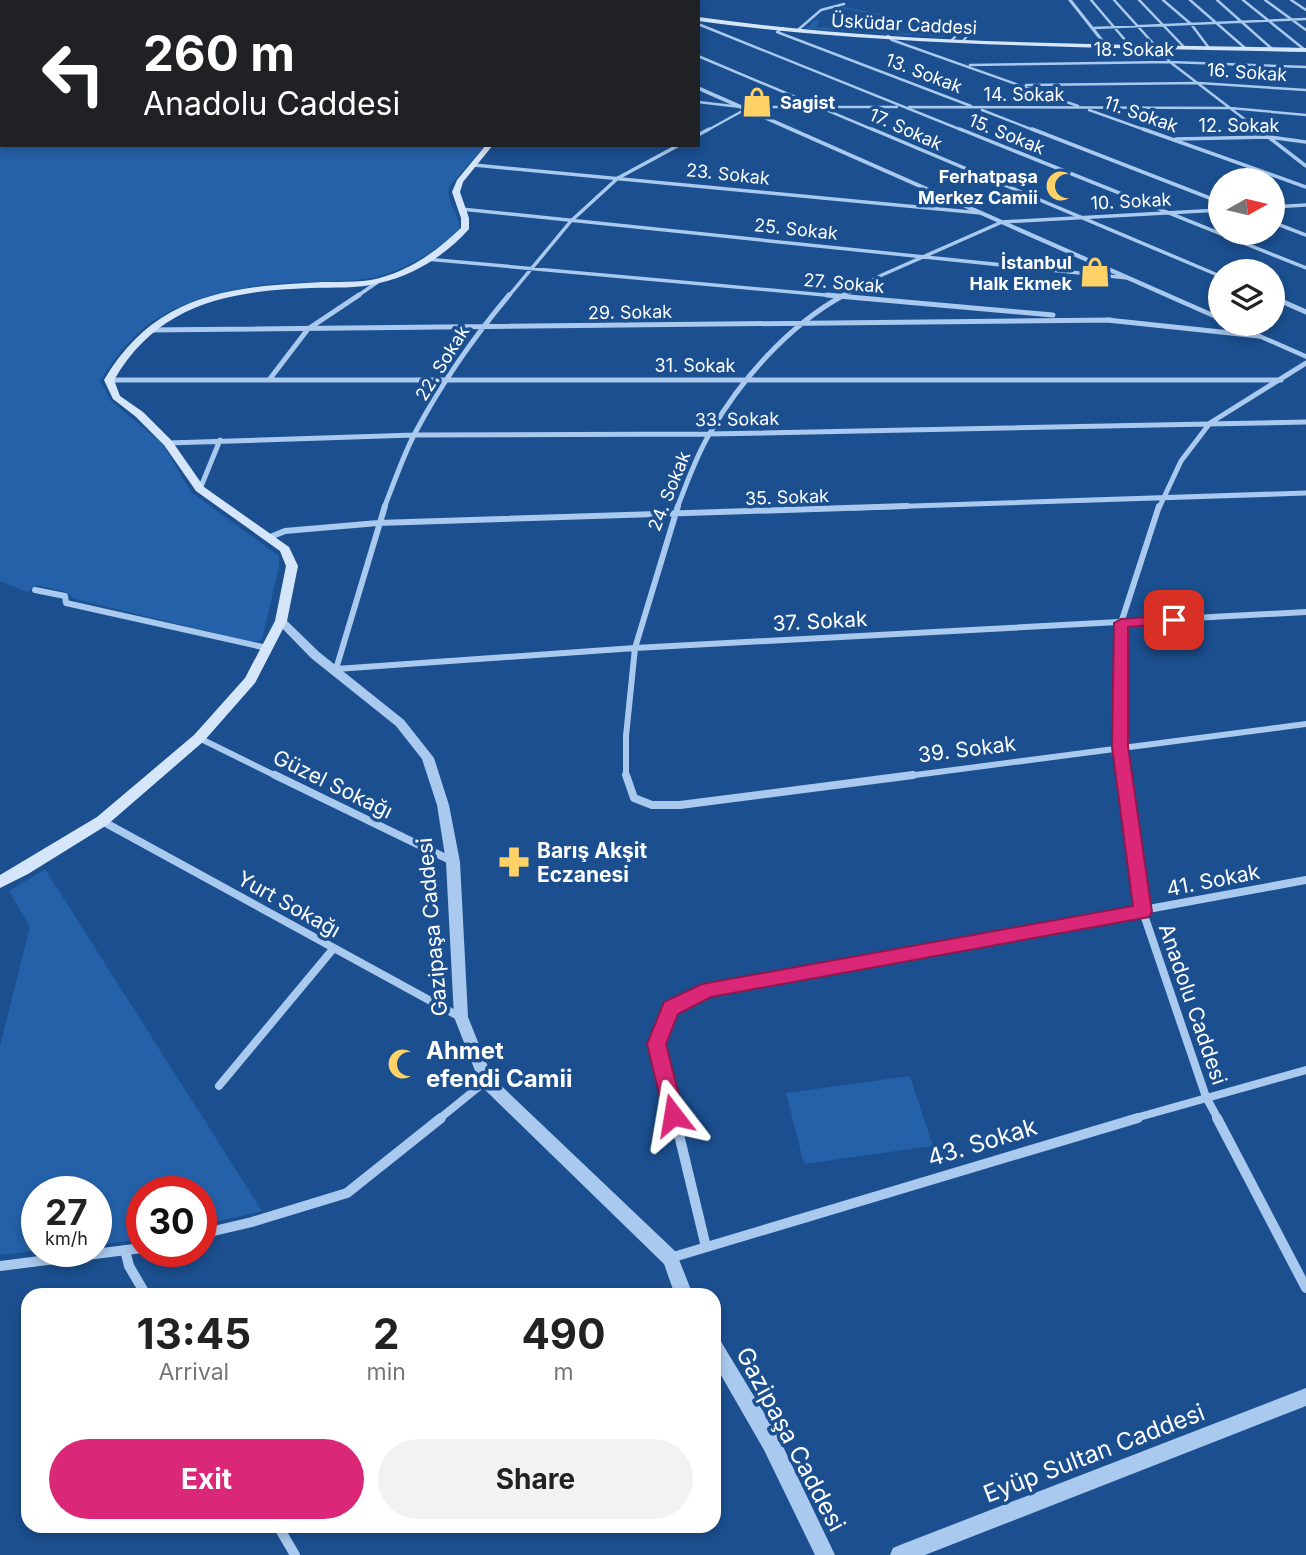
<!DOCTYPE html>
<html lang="en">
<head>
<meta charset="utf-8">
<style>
	body { margin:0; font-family:Inter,sans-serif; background:#f2f2f2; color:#222; height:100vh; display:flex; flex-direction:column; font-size:26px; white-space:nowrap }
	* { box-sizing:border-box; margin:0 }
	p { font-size:23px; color:#767676 }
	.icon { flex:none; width:38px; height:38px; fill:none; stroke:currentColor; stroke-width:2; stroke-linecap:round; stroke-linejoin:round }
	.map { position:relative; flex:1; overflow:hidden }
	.side { position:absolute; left:21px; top:1288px; width:700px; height:245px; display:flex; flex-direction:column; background:#fff; border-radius:21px; box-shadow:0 4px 10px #0003 }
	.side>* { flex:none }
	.top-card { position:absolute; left:0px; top:0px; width:700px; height:147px; box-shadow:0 4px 10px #0003; background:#202124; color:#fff; overflow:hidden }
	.needle { width:46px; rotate:82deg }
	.buttons { position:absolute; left:1208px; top:168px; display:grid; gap:14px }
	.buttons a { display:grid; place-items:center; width:77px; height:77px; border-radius:50%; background:#fff; box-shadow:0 4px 10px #0003; font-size:35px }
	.speed { position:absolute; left:21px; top:1176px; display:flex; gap:14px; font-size:35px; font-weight:700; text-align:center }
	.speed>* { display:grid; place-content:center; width:91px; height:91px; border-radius:50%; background:#fff; box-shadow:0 4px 10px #0003; line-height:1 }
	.speed small { font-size:18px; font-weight:400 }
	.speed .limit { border:10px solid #d22; background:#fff; color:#111 }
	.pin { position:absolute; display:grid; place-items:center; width:60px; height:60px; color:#fff; margin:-30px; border-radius:14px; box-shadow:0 4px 10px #0006 }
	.me { position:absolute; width:77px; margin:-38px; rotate:346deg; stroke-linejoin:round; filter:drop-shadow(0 0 5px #0008) }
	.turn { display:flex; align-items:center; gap:24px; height:147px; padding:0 28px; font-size:32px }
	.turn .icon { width:91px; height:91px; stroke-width:2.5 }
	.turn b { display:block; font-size:49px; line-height:60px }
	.eta { display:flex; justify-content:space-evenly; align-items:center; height:119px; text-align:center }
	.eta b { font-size:42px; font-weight:700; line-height:49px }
	.primary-button { display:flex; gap:14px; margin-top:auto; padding:14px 28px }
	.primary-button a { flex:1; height:80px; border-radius:42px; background:#db2777; color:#fff; font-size:28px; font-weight:700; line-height:80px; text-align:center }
	.primary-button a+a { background:#f2f2f2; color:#222 }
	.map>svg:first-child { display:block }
	.green { fill:#2461a8 }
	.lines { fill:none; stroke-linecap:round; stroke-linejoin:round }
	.minor-far5 { stroke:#a9c9ee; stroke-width:2.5 }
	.minor-far4 { stroke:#a9c9ee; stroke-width:3.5 }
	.minor-far3 { stroke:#a9c9ee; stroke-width:5 }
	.minor-far2 { stroke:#a9c9ee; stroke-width:6 }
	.minor-far1 { stroke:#a9c9ee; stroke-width:8 }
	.minor { stroke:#a9c9ee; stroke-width:10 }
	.tertiary { fill:#a9c9ee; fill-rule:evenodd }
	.secondary { fill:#d6e6fa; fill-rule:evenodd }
	.route { fill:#db2777; stroke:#8e194d; stroke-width:2 }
	.labels { text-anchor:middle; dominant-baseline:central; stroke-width:7; stroke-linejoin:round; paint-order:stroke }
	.far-street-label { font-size:18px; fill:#fff; stroke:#1b4f8f }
	.far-poi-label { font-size:18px; font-weight:bold; fill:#fff; stroke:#1b4f8f; text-anchor:end }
	.street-label { font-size:21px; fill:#fff; stroke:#1b4f8f }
	.poi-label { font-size:21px; font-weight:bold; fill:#fff; stroke:#1b4f8f; text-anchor:start }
	.near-poi-label { font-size:24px; font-weight:bold; fill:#fff; stroke:#1b4f8f; text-anchor:start }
	.near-street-label { font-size:24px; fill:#fff; stroke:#1b4f8f }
</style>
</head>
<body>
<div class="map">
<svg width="1306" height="1555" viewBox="0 0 1306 1555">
	<rect width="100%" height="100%" fill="#1b4f8f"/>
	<path class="green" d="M0,0l485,2h-483v143h483l-36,42c-3,17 10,26 11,42 -24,23 -55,41 -87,49 -34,5 -68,3 -102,6 -46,5 -100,18 -134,50 -15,14 -26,30 -37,47l11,20 51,42 29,49 88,64v10l-17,74 -11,2 -176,-43 -10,-7 -28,-7 -10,7 -27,-11z
		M842,7l8,1 108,21 -13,8 -138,-8 7,-9 6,1 -4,6 123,8 12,-5 -103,-21 -9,3 -5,-1z
		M45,869l217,342 -61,14v-33h-59v47l-46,6v-53h-59v59l-37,4v-209l30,-119 -21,-36z
		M910,1076l23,70 -129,18 -18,-71z"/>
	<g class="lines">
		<path class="minor-far5" d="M1091,0l40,47
			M1114,0l56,62 90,69
			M1139,0l46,48
			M1163,0l28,24 18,24
			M1190,0l55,48
			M1217,0l54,48
			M1243,0l62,50
			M1265,0l41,30
			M1291,0l15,10
			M698,24l266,107
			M783,28l-6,4 194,74
			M1094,28l212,-9
			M799,29l22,-19 23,-6
			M888,36l4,4 186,66
			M952,40l12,-13
			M963,41l10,-12
			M698,56l178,75
			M970,65l200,-3 136,5
			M1026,85l173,-2 107,7
			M698,102l43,5h156
			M909,107l321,1 76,7
			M982,110l54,21
			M1089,110l59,21
			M706,131l40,-22"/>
		<path class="minor-far4" d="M872,129l348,147
			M960,129l346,139
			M1032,129l188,73
			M1143,129l163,58
			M1258,129l48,37
			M698,135l11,-6
			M1176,139l93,-2 37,5
			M474,165l507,48
			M1272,207l34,-2
			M461,209l667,69
			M1272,222l34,13
			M426,259l421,38
			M356,297l23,-16
			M508,297l63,-76 47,-43 61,-33
			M841,297l41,-22 120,-53 218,-12"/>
		<path class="minor-far3" d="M827,295l226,20
			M1272,297l34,15
			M1107,320l152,16
			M149,330l962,-10
			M109,380h1172
			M269,380l39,-51 51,-34
			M168,443l246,-8 295,-1 597,-12
			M200,489l20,-49
			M384,508c10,-25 19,-52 31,-75 26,-49 58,-95 94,-138
			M677,508c10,-25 19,-52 33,-75 31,-54 79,-108 134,-138
			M853,508l453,-15
			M1159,508l22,-47 29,-38 96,-60"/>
		<path class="minor-far2" d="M385,506l-49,163 299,-21 671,-36
			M270,537l15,-6 93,-8 529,-17
			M35,590l30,6 1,7 201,45
			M199,738l79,39
			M626,777v-41l9,-88 43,-142
			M900,777l406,-53
			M1124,777l-4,-30 1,-124 38,-117"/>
		<path class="minor-far1" d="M275,775l177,86
			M626,775l8,23 18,7h28l233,-30
			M1124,775l19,137 63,185 12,22
			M102,821l358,196
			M219,1086l114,-137
			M439,1119l47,-38
			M675,1119l-18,-75 13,-36 38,-18 598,-110
			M1132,1119l174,-49"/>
		<path class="minor" d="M675,1118l31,129
			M1217,1118l89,170
			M201,1234l51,-12 95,-29 94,-75
			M125,1250l4,16 17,29
			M670,1258l468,-140
			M0,1266l142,-18
			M278,1526l17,29"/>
		<path class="tertiary" d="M1068,0h4l38,48h-4z
			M698,86l522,230v5l-522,-231z
			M1227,324h10l69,30v5z
			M281,618l4,1 34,33 85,68 30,38 15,47 11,57 8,155 24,60 184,175 17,43h-18l-11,-31 -183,-178 -27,-69 -8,-155 -9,-57 -15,-46 -26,-33 -85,-68 -34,-35 -1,-2 1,-2z
			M714,1337l6,3 58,96 57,119h-20l-51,-105 -50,-87z
			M1306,1388v18l-381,149h-35l3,-7 7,-3z"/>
		<path class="secondary" d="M628,0h7l-9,2z
			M669,0h6l-7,2z
			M698,17c201,28 406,27 608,31v4c-202,-5 -407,-4 -608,-31z
			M486,145h7l-30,37 -3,10 9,26v11c-23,26 -56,47 -90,54 -22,6 -46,4 -69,5 -81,3 -152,16 -196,92l6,16 23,16 29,29 32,46 85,60 9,19 -11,55 -32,62 -51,58 -97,84 -79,49 -28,14v-13l97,-58 97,-82 51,-57 30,-57 11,-55 -6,-15 -84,-60 -32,-46 -29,-29 -22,-17 -9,-19c47,-80 116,-93 202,-97 22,-2 43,0 65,-3 35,-7 64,-27 90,-52v-10l-9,-26 5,-12z"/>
	</g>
	<path class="route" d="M1174,615l5,2v6l-51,4v120l24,165 -3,5 -438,80 -33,17 -12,30 18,71 -3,7 -8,2 -7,-2 -19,-78 17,-42 38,-18 431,-78 -21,-159 2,-124 7,-4z"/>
	<defs>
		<g id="shop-bare" transform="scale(2.415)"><path d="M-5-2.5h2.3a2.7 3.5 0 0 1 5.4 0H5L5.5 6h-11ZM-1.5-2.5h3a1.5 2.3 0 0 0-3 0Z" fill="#ffd166" stroke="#1b4f8f" stroke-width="2.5" paint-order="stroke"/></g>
		<g id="mosque-bare" transform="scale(2.415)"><path d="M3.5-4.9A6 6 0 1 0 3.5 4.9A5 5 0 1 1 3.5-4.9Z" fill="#ffd166" stroke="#1b4f8f" stroke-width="2.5" paint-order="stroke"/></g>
		<g id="pharmacy-bare" transform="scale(2.415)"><path d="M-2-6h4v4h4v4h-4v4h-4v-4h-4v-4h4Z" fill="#ffd166" stroke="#1b4f8f" stroke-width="2.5" paint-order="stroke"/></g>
	</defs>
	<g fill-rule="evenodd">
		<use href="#shop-bare" x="757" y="102"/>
		<use href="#mosque-bare" x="1061" y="186"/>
		<use href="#shop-bare" x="1095" y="272"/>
		<use href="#pharmacy-bare" x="514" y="862"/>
		<use href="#mosque-bare" x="403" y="1064"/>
	</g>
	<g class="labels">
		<g class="far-street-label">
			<text transform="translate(904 24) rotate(3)">Üsküdar Caddesi</text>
			<text x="1134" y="49">18. Sokak</text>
			<text transform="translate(1247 72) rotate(4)">16. Sokak</text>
			<text transform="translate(924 73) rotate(21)">13. Sokak</text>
			<text x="1024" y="94">14. Sokak</text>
			<text transform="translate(1141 114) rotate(19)">11. Sokak</text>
			<text x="1239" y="125">12. Sokak</text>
			<text transform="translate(906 129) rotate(24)">17. Sokak</text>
			<text transform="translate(1007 134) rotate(22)">15. Sokak</text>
			<text transform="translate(728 174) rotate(6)">23. Sokak</text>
			<text transform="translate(1131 201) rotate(-3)">10. Sokak</text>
			<text transform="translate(796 229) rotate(6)">25. Sokak</text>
			<text transform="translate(844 283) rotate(5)">27. Sokak</text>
			<text transform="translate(630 312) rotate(-1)">29. Sokak</text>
			<text transform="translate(442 363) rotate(-58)">22. Sokak</text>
			<text x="695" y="365">31. Sokak</text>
			<text transform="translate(737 419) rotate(-1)">33. Sokak</text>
			<text transform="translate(669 491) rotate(-68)">24. Sokak</text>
			<text transform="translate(787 497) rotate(-2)">35. Sokak</text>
		</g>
		<g class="far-poi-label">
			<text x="780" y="102" text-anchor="start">Sagist</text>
			<text x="1038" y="176">Ferhatpaşa<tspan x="1038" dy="21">Merkez Camii</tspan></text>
			<text x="1072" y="262">İstanbul<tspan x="1072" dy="21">Halk Ekmek</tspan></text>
		</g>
		<g class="street-label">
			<text transform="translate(820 621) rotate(-3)">37. Sokak</text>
			<text transform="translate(967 749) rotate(-7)">39. Sokak</text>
			<text transform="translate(333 784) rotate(26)">Güzel Sokağı</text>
			<text transform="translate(1213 880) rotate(-11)">41. Sokak</text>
			<text transform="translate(289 904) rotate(29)">Yurt Sokağı</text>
			<text transform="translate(432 927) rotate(-95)">Gazipaşa Caddesi</text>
			<text transform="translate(1193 1004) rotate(71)">Anadolu Caddesi</text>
		</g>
		<g class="poi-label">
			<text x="537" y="850">Barış Akşit<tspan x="537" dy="24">Eczanesi</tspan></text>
		</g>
		<g class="near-poi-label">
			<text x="426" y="1050">Ahmet<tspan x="426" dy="28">efendi Camii</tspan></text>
		</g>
		<g class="near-street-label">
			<text transform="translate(982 1142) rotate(-17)">43. Sokak</text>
			<text transform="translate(791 1439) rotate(62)">Gazipaşa Caddesi</text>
			<text transform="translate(1094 1453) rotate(-21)">Eyüp Sultan Caddesi</text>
		</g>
	</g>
</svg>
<div class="buttons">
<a><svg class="needle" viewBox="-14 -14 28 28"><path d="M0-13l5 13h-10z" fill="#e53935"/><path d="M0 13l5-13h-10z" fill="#767676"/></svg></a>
<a><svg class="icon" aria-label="layers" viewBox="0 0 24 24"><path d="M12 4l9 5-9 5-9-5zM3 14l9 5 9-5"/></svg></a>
</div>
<div class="speed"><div>27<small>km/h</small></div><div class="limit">30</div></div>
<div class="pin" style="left:1174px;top:620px;background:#d93025"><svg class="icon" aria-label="arrive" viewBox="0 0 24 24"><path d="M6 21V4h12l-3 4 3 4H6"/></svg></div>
<svg class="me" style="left:673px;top:1115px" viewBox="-20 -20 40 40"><path d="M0-17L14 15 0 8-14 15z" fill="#db2777" stroke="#fff" stroke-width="4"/></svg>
<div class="top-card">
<div class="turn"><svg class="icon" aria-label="left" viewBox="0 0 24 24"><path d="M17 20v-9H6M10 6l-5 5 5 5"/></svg><div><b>260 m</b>Anadolu Caddesi</div></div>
</div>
<section class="side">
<div class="eta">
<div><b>13:45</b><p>Arrival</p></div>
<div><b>2</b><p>min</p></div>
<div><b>490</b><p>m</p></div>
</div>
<div class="primary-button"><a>Exit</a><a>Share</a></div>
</section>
</div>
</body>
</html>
